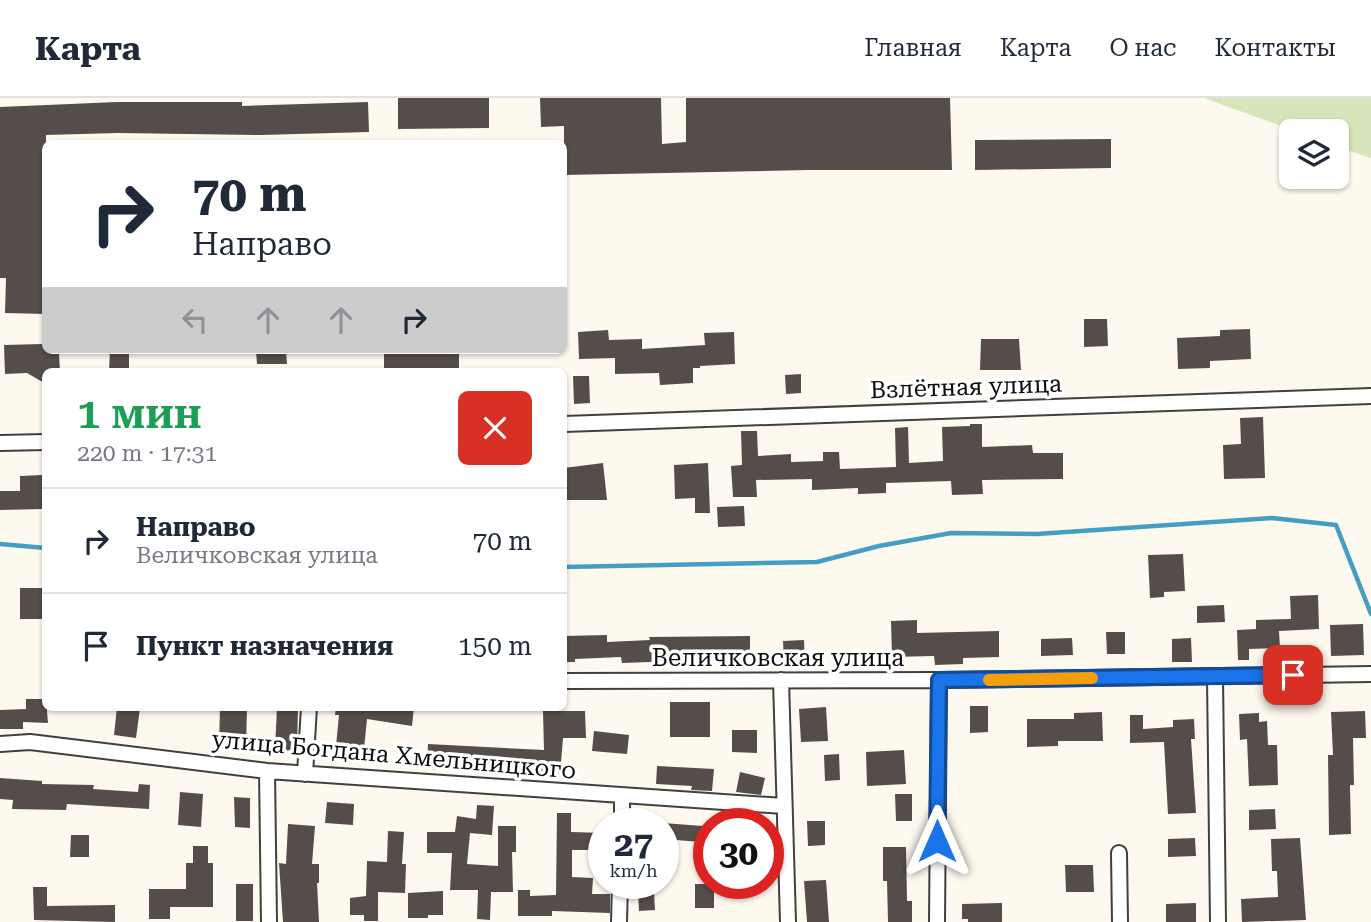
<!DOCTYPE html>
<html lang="ru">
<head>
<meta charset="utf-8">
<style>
	body { margin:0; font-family:"Roboto Serif",serif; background:#f6f6f7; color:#1f2937; height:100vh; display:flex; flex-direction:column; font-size:26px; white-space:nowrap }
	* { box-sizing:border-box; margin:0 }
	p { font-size:23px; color:#747a83 }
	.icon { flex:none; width:38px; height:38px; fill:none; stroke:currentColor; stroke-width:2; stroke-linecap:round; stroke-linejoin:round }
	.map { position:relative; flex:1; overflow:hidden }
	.details { position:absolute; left:42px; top:270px; width:525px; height:343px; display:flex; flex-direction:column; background:#fff; border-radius:10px; box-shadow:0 2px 5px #0004 }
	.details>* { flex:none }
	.top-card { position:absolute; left:42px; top:42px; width:525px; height:214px; border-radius:10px; box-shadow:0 2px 5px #0004; background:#fff; color:#1f2937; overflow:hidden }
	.fabs { position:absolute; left:1279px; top:21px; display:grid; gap:14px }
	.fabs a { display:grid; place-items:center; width:70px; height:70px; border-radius:10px; background:#fff; box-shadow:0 2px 5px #0004; font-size:35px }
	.speed { position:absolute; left:588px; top:710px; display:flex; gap:14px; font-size:35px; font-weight:700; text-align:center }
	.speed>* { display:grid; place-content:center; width:91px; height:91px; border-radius:50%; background:#fff; box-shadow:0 2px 5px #0004; line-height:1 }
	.speed small { font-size:18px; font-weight:400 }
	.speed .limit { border:10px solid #d22; background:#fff; color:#111 }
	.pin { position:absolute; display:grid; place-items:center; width:60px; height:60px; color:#fff; margin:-30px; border-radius:14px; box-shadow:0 4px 10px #0006 }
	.me { position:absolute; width:77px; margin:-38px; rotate:0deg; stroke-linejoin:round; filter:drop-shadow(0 0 5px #0008) }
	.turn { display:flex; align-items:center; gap:24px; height:147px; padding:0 35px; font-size:32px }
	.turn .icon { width:91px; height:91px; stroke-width:2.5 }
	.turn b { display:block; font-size:49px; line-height:60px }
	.lanes { display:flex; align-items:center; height:66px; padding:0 35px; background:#0003; justify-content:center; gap:35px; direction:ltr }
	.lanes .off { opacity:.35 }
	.round { display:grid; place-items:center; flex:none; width:74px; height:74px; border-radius:10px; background:#f6f6f7 }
	.overview { display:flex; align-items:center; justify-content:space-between; height:119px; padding:0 35px }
	h1 { font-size:42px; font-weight:600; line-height:52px; color:#1e9e55 }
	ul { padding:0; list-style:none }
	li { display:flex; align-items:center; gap:21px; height:105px; padding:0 35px; border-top:2px solid #e0e1e3 }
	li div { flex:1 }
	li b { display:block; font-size:26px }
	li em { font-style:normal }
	header { display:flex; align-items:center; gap:42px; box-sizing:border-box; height:98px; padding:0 35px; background:#fff; border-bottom:2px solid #e0e1e3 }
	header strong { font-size:33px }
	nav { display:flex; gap:38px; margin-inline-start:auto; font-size:24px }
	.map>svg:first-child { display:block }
	.green { fill:#d6e6bb }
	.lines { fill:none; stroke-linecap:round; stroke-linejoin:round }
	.stream { stroke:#449ec3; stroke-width:4.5 }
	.building { fill:#554d4a }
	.minor-casing { stroke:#404040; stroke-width:18 }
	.minor { stroke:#fff; stroke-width:14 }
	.route-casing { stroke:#114b97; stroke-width:18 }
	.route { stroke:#1a73e8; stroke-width:12 }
	.slow { stroke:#f59e0b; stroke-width:12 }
	.labels { text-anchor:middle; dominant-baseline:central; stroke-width:7; stroke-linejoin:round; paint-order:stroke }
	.street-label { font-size:24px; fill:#0d0d0d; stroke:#fff }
</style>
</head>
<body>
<header>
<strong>Карта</strong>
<nav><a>Главная</a><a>Карта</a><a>О нас</a><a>Контакты</a></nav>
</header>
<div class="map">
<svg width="1371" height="824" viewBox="0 0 1371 824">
	<rect width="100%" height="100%" fill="#fef9ef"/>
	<path class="green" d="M1204,0h167v60l-34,-11v-16h-42z"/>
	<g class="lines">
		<path class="stream" d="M0,446l46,4
			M564,469l253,-5 62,-16 72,-13 86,1 235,-16 64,7 35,89"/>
	</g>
	<path class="building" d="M398,0h91v30l-91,1z
		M540,0h121l1,46 24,-2v-44h264l2,72h-144l-244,5v-49l-23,1z
		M117,4h125v4l126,-4 1,30 -107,3 -144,-2 -72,2v179l-41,-1 1,-35h-6v-171z
		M1111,41v29l-136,2v-30z
		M1084,221h23l1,27 -24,1z
		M1250,231l1,30 -41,2v7l-32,1 -1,-31 43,-2v-6z
		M608,232l1,10 33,-1v10l63,-4 -1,-12 30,-1 1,32 -35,2v2h-7v15l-33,2 -1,-12 -44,1v-16l-36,1 -1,-27z
		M981,241h38l2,31h-41z
		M42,246l4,2v4h6l7,4 1,17h-14v13l-19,-11 -22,1 -1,-29z
		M110,252h19v21h-20z
		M256,252h30l1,14h-30z
		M384,252h75v21h-75z
		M801,276v19l-15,1 -1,-19z
		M573,278h16l1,27 -16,1z
		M1263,319l2,61 -41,1 -1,-34 18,-1 -1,-26z
		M970,326h12v23l50,-2 1,8h30v26l-81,1 1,14 -31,1 -1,-14 -65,2v10l-28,1v-6l-46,2v-11l-56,1 1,17h-24l-2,-31 11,-1 -1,-34h16l1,25 33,-2v8l32,-1v-9h16l1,17 56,-2 -1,-39 13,-1 1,36 34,-2 -1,-34 28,-1z
		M603,365l4,37h-43v-32z
		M708,365l2,50h-15v-15l-20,1 -1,-34z
		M42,377l1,34 -43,1v-19h20v-15z
		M744,408l1,20 -27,1 -1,-20z
		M1183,456l2,37 -21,1v5l-14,1 -2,-43z
		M20,490h26v31h-26z
		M1318,497l1,34 -40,2 1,17 -31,1v11h-11l-1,-30 19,-1v-9l35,-1 -1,-23z
		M1224,507l1,17 -28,1v-17z
		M917,522v13l82,-2v26l-36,1v6l-28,1 -1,-9 -42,1 -1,-36z
		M1363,526l1,31 -33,1 -1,-31z
		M1106,534h19v22h-18z
		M607,537v7l43,-2 -1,-3 101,-1v22l-87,4v3l-13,1v-4l-28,1 -1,-6 -46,2v3h-11v-26z
		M1072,540l1,17 -32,1v-17z
		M1191,540l1,24h-20v-23z
		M804,542l1,23h-21l-1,-22z
		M26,601h20l2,24 -25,-1v7h-23v-19l26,-1z
		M670,604h40v35h-40z
		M970,608h18v26l-18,1z
		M117,609l23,1 -4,30 -22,-3z
		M220,609h27l-1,42 -27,-1z
		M277,609h21l-1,44 -22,-1z
		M336,609h78l-2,19 -45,-7 -3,30 -28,-3 3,-31h-4z
		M826,609l2,34 -27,1 -2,-33z
		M543,613h42l1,27h-23l-3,37 -133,-6 1,-25 116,6z
		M1365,613l1,27h-13l1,47h-4l1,49 -22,1 -1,-80h5l-2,-43z
		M1102,614l1,29h-45v5l-31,1v-28h47v-6z
		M1259,615v9l8,-1 1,24h9l1,40 -29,1 -2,-47 -7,1 -1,-26z
		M1130,617h13v14l30,-2v-7l21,-1 1,20h-4l5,74 -28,1 -4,-72 -34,1z
		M732,632h25v23l-25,-1z
		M594,633l35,4 -2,19 -35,-3z
		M904,652l2,34 -39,2 -1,-34z
		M839,656l1,26 -15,1 -1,-26z
		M657,668l57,3 -2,22 -21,-1 1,-4 -36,-2z
		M740,674l25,6 -4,17 -25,-3z
		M0,680l42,3v3l52,1 -1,4 45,3 1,-8 11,1 -1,24 -82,-5 -1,6 -54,-1 1,-9 -13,-1z
		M180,694l23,2 -2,33 -23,-2z
		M895,696h17v27h-16z
		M234,699l16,1v30l-15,-1z
		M327,704l27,2 -1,21 -28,-2z
		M477,707l17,1 -2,29 -22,-2 -3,31 31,2v-40h18v26h-4l1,40h-22l-1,28 -13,-1 1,-29h-28l2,-37h-25v-21h28l2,-16 19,3z
		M1275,711l1,20 -27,1v-20z
		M557,715h14v19l33,1v17h-32v27l21,1 -1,16h18v19l-58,-2v5h-34v-26h12v6l26,-1z
		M807,723h18v24l-17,1z
		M663,725l40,3 -2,16 -38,-3z
		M288,726l27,2 -3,38h7v19h-2l2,39h-36l-4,-59 7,1z
		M388,733l16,1 -2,32h4l-1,29 -27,-1v29h-14v-6h-14v-17l16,-2 1,-35 20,1z
		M71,737h18v22h-19z
		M1195,740l1,18 -28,1v-18z
		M1300,740l6,82 -64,2 -1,-23 37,-2 -1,-26h-5l-1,-32z
		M193,748h15v17h5v44h-43v12h-21v-30h37v-26h7z
		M883,749h23l1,54h5v21h-24l-1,-41h-4z
		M1065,767h28l1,27h-28z
		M826,782l3,42h-22l-3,-41z
		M236,786h17v37h-17z
		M695,786h19v24h-19z
		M33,789h14v19l68,-1v17l-81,-2z
		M443,793v24h-15v3h-20v-25z
		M654,794l1,18 -16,1 -1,-18z
		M1002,805v19h-34v-3h-6v-15z
		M1196,805v19h-30v-18z"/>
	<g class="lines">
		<g class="minor-casing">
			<path id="minor" d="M564,326l807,-28
				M0,345l46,-1
				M1215,579l3,245
				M781,582l7,242
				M564,583l375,-1 432,-6
				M0,646l30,-2 237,29 517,35
				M267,673l2,151
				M305,676l4,-67
				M622,726v-28
				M1119,755l1,69
				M619,824l1,-38
				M937,824l2,-242"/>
		</g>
		<use href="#minor" class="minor"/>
	</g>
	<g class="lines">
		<g class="route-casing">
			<path id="route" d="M937,743l2,-161 354,-5"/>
		</g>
		<use href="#route" class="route"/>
		<path class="slow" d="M989,582l103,-2"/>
	</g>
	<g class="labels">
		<g class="street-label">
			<text transform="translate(966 289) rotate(-2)">Взлётная улица</text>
			<text x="778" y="560">Величковская улица</text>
			<text transform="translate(394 657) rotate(5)">улица Богдана Хмельницкого</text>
		</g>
	</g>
</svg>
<div class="fabs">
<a><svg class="icon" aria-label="layers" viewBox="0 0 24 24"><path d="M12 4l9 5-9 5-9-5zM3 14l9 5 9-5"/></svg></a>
</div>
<div class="speed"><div>27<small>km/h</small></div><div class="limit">30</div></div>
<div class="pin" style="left:1293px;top:577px;background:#d93025"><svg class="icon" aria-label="arrive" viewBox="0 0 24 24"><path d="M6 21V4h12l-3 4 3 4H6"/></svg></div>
<svg class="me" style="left:937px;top:743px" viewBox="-20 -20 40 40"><path d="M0-17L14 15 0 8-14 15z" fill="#1a73e8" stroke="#fff" stroke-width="4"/></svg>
<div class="top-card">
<div class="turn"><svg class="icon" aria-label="right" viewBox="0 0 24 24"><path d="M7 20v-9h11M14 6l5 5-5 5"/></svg><div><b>70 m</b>Направо</div></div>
<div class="lanes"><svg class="icon off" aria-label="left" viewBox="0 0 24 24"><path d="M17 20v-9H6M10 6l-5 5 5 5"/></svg><svg class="icon off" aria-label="ahead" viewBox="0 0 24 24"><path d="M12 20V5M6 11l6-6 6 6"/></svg><svg class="icon off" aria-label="ahead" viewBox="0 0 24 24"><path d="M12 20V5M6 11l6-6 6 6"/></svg><svg class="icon" aria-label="right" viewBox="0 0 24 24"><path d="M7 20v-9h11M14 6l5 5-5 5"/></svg></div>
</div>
<section class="details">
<div class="overview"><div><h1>1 мин</h1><p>220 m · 17:31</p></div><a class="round" style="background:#d93025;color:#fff"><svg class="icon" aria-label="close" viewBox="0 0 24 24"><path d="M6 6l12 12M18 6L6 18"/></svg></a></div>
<ul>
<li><svg class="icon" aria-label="right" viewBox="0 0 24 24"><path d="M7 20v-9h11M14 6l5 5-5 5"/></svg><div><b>Направо</b><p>Величковская улица</p></div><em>70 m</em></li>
<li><svg class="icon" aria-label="arrive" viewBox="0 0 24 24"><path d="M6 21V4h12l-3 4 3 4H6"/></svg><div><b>Пункт назначения</b></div><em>150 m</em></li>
</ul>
</section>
</div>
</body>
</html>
